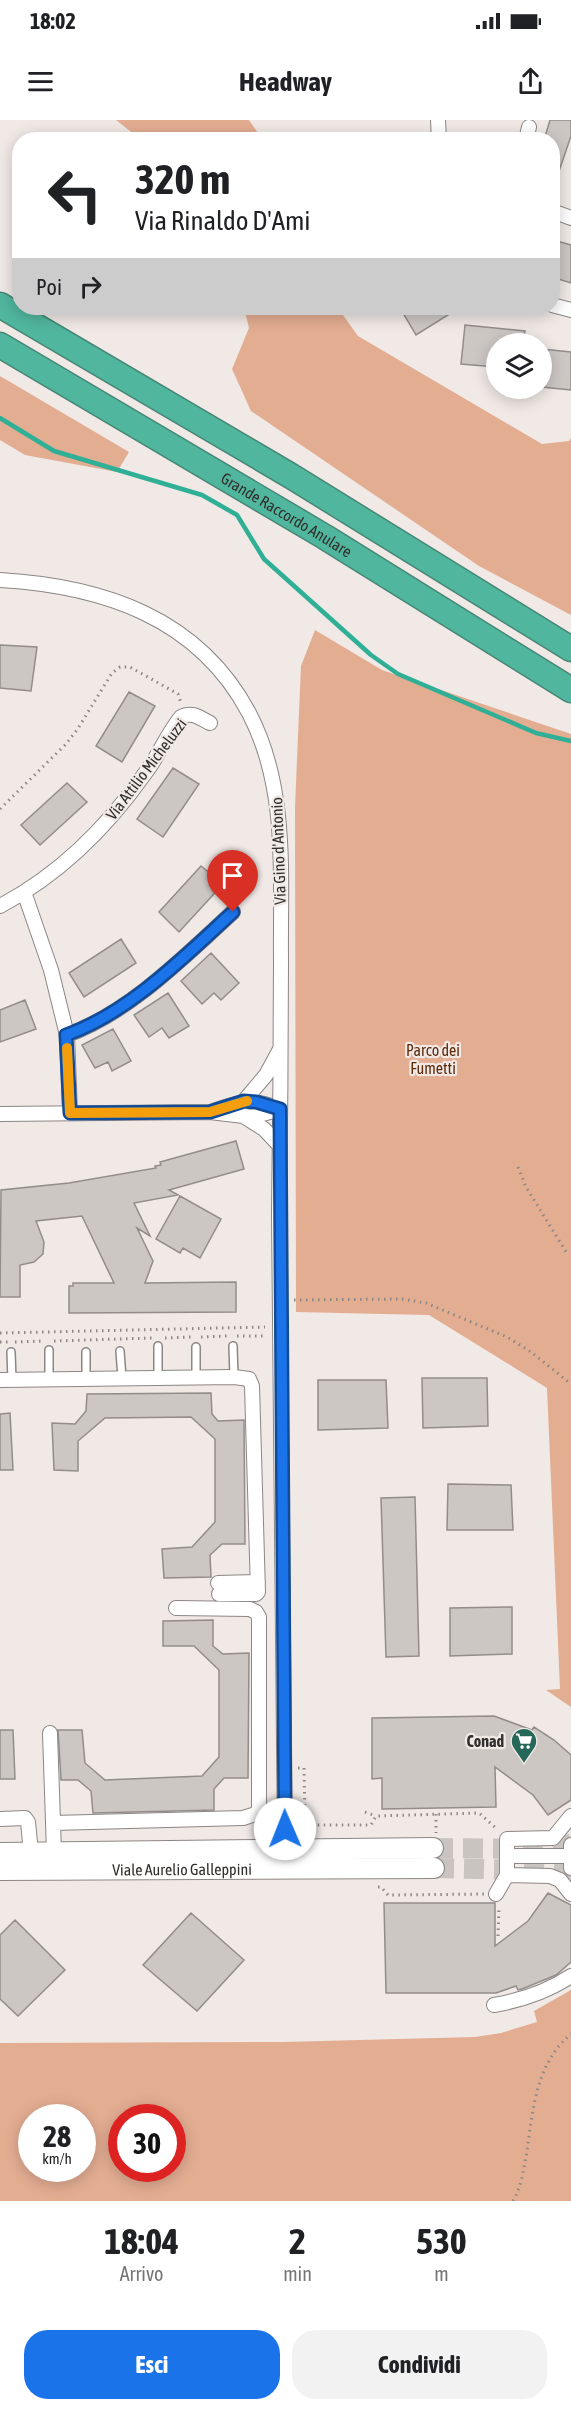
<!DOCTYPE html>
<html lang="it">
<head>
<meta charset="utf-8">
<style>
	body { margin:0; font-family:"Asap Condensed",sans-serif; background:#f2f2f2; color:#202124; height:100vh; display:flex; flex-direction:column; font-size:22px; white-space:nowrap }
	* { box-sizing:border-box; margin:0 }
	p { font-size:20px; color:#757577 }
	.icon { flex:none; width:33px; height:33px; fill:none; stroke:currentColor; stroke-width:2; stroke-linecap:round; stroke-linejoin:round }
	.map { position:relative; height:2081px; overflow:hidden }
	.drawer { display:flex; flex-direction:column; background:#fff; flex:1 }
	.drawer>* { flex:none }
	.hud { position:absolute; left:12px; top:12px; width:548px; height:183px; border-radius:24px; box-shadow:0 3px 15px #0003; background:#fff; color:#202124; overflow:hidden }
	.buttons { position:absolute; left:486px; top:213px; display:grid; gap:12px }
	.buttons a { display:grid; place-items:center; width:66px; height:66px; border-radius:50%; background:#fff; box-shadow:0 3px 15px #0003; font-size:30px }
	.speed { position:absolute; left:18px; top:1984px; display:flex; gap:12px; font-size:30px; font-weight:700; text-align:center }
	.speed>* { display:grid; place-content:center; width:78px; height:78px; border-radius:50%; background:#fff; box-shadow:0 3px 15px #0003; line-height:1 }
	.speed small { font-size:15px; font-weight:400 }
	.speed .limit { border:9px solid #d22; background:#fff; color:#111 }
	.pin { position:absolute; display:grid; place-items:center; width:51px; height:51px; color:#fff; margin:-62px -26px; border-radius:50% 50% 50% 0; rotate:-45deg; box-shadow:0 0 6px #0007 }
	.pin .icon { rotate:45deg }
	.me { position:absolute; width:66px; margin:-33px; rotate:359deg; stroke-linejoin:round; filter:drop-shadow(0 0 4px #0008) }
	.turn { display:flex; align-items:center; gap:21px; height:126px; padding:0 24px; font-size:27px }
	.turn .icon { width:78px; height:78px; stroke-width:2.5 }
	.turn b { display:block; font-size:42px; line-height:51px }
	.then { display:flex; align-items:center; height:57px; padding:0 24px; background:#0003; gap:12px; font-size:22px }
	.eta { display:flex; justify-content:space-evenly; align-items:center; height:102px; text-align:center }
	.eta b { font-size:36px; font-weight:700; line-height:42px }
	.cta { display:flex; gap:12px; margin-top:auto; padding:12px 24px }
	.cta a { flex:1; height:69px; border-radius:24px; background:#1a73e8; color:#fff; font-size:24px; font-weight:700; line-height:69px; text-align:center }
	.cta a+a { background:#f2f2f2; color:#202124 }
	.status { display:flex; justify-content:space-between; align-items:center; height:42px; padding:0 30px; background:#fff; direction:ltr }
	.status svg { height:16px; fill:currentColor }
	header { display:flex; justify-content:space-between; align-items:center; height:78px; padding:0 24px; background:#fff; font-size:27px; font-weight:700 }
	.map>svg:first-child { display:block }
	.green { fill:#e3ad92; fill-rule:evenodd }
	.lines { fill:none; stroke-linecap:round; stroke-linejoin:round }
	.stream { stroke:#2faf95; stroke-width:4.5 }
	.building { fill:#cdc7c4; stroke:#928d8a; stroke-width:1.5 }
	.secondary-tunnel { stroke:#cac4c1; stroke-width:20; stroke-dasharray:20 10; stroke-linecap:butt }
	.lane-casing { stroke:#8c8684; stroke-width:10 }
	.street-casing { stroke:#8c8684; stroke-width:16 }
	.secondary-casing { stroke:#8c8684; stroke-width:22 }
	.highway-casing { stroke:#468776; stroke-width:27 }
	.path { stroke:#8c8885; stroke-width:3; stroke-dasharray:1.5 4.5; stroke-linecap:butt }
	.lane { stroke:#fff; stroke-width:7 }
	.street { stroke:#fff; stroke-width:14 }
	.secondary { stroke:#fff; stroke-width:20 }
	.highway { stroke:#51b69e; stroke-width:24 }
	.route-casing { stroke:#114b97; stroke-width:15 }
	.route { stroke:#1a73e8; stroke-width:10 }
	.slow { stroke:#f59e0b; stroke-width:10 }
	.labels { text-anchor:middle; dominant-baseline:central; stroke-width:4.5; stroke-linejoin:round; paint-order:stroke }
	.street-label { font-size:16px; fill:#312f2d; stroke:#f0e9e6 }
	.park-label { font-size:16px; fill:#5d2908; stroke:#f0e9e6 }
	.poi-label { font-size:16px; font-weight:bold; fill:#312f2d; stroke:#f0e9e6; text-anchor:end }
</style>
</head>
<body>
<div class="status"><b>18:02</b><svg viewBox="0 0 49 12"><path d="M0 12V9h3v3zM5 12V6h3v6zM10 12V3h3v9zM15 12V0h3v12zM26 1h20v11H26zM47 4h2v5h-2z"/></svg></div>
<header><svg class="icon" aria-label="menu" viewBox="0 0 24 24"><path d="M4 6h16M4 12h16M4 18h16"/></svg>Headway<svg class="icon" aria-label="share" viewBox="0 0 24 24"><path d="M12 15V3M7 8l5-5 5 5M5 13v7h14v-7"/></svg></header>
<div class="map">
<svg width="571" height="2081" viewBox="0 0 571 2081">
	<rect width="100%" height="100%" fill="#f0e9e6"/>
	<path class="green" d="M116,0h133l13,19h-122z
		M244,188h94l20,28 184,108 27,-3 2,-3v177l-92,-49 -228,-155 -19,-42 17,-41z
		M0,256l129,76 -12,20 -92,-17 -25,-15z
		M315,510l67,40 189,64v973l-25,-17 14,-1 -13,-301 -118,-73 -133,-3 -1,-505 6,-141z
		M571,1870v211h-571v-158l283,-1 192,-5 26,-4 36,-11 -3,-11zM32,1998h50v51h-50zM122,1998h50v51h-50z"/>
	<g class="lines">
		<path class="stream" d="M0,298l54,33 148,44 35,20 27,44 107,96 27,19 138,59 35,8"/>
	</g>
	<path class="building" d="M550,0h21v16l-17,50h-2v-46h-8z
		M557,121l14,4v38l-19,-6v-22z
		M400,188h44l4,7 -32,20z
		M465,205l60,6 -2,13h-27v23l-35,-3z
		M542,229l29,3v38l-29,-3z
		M0,525l37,2 -6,44 -31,-3z
		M129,572l26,14 -33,56 -26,-16z
		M173,648l26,16 -36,53 -26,-18z
		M67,663l20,19 -47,43 -19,-20z
		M201,746l22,18 -44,48 -20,-20z
		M121,819l15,24 -52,34 -15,-24z
		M211,833l28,30 -18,17 -7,-7 -12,11 -21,-23z
		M168,873l21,33 -20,12 -7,-10 -13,9 -15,-22z
		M25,880l11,29 -36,13v-32z
		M113,909l18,32 -19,10 -4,-9 -13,6 -13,-23z
		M236,1021l8,28 -75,21 9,5 -44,8 16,33 -13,-8 16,33 -8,22 91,-1v30l-167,1v-27h4v-3h41l-32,-67 -46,5 8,21 -1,12 -9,8 -14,3v32h-20l1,-107 68,-7 87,-15 -1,-2 6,-1 -1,-3z
		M180,1076l41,23 -21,39 -17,-10 -3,5 -24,-14z
		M422,1258h65l1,48 -65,2z
		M318,1260h68l2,48 -70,2z
		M211,1273l1,21 6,7 26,-1 1,124h-23l-12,11 1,22 -47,1 -2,-29 30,-2 23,-25v-83l-24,-22 -86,1 -27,23v30l-24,-1 -2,-47 23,1 11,-13 1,-17z
		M10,1293l3,57h-13v-56z
		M448,1364l63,1 2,45h-66z
		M415,1377l4,159 -33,1 -5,-159z
		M512,1487v47l-62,2v-48z
		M213,1500v26l10,8 26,-1 -1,125h-24l-10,11v21l-121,3 -2,-22 -13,-11h-17l-3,-50h24l3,33 20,17 97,-4 17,-19v-87l-25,-24h-31v-25z
		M494,1596l38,14 2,-3 20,13 17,15v45l-23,15 -15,-20 -38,-28 1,40 -114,2v-31l-10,1v-61z
		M0,1610h13l2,49h-15z
		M548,1773l23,12v57l-15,13 -34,14 -4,1 -2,-4 -20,7h-110l-2,-90h111v43l33,-25z
		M191,1793l53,47 -47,51 -54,-46z
		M15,1800l50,50 -47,46 -18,-17v-64z"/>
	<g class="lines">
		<path class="secondary-tunnel" d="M433,1728l107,1 31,-5
			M434,1748l137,3"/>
		<g class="lane-casing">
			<path id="lane" d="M158,1226v32
				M233,1226l1,31
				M196,1227v30
				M49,1230v30
				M120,1231l2,27
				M11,1232l1,28
				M86,1259v-27"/>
		</g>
		<g class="street-casing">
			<path id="street" d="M438,0l1,20
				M526,20l3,-13
				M552,91l19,7
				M552,185l19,5
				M0,460c102,6 198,37 249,133 40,76 31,165 32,248 0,84 -1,169 -2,253 0,212 2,424 6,636
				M24,772l27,78 16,65 3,78
				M0,786c59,-31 108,-80 146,-134 13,-17 21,-38 35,-55 11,-6 19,1 29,6
				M67,915c62,-22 118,-79 166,-123
				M244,981l22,-26 13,-24
				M213,991c28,-10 38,-13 67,-2
				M0,994l210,-2 42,5 28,-8
				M245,997l19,12 16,17
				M0,1260l234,-3 15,2 3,7 6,206 -2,2h-37
				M218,1463l40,-1
				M50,1613l4,119
				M0,1699l25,-1 3,4 3,31
				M53,1703l190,-5 13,-4 3,-5v-192l-3,-5 -6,-3 -74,-1
				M571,1725v23
				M507,1736h62
				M507,1755v-36l46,-1 18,-22
				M496,1774l11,-19 43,1 10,4 11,14
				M494,1885c29,-5 53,-13 77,-29"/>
		</g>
		<g class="secondary-casing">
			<g id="secondary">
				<path d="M0,1733l433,-5"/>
				<path id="s1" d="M0,1750l434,-2"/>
			</g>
		</g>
		<g class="highway-casing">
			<g id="highway">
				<path d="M0,185l291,171 280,173"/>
				<path id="s2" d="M0,225l325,192 246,153"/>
			</g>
		</g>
		<path class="path" d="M0,689l65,-64 12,-15 35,-57 8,-6h10l48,27 3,9
			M518,1047l8,20 42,68
			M294,1180l108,-1 24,4 81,34 24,15 40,32
			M0,1213l265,-6
			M237,1216h29
			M201,1217l26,-1
			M165,1218l26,-1
			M54,1221l98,-3
			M0,1222h8
			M15,1222l29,-1
			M298,1648h6l1,50 6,7h60l5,-9 103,-3 18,16
			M365,1692l11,4
			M436,1694v19
			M378,1767h3l7,8 96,-1
			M498,1816l1,-29
			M513,2081c8,-13 10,-29 13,-44 7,-44 8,-92 45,-123"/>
		<use href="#lane" class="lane"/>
		<use href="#street" class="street"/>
		<use href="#secondary" class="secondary"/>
		<use href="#highway" class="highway"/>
	</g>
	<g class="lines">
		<g class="route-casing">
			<path id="route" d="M233,792c-48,44 -104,101 -167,123l4,78 140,-1 34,-11 12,1 24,7 5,720"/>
		</g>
		<use href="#route" class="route"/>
		<path class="slow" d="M67,928l3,65 140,-1 37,-11"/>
	</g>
	<defs>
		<g id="supermarket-pin" transform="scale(1.35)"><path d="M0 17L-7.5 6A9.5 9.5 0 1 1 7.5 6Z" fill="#256859" stroke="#f0e9e6"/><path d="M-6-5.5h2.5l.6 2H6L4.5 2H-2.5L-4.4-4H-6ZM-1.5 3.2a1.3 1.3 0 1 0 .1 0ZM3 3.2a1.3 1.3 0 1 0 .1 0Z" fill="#fff"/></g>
	</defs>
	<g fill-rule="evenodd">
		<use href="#supermarket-pin" x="524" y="1621"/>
	</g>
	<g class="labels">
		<g class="street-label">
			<text stroke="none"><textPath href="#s2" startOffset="333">Grande Raccordo Anulare</textPath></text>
			<text transform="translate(146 649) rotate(-53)">Via Attilio Micheluzzi</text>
			<text transform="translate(278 731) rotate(-92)">Via Gino d'Antonio</text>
			<text stroke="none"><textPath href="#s1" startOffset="182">Viale Aurelio Galleppini</textPath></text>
		</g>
		<g class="park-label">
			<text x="433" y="930">Parco dei<tspan x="433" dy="18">Fumetti</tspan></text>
		</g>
		<g class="poi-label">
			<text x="504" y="1621">Conad</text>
		</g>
	</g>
</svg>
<div class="buttons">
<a><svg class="icon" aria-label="layers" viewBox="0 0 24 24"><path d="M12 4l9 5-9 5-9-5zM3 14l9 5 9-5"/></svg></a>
</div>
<div class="speed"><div>28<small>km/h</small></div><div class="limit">30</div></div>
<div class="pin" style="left:233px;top:792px;background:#d93025"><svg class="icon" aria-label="arrive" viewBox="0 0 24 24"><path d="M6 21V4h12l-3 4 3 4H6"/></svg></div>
<svg class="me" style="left:285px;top:1709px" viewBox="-20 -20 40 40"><circle r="19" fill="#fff"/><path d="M0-13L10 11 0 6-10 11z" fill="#1a73e8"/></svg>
<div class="hud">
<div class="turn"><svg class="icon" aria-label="left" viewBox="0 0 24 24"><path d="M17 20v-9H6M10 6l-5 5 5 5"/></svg><div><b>320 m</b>Via Rinaldo D'Ami</div></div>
<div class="then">Poi<svg class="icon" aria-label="right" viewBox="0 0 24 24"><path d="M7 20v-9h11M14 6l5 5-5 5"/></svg></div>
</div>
</div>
<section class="drawer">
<div class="eta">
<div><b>18:04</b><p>Arrivo</p></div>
<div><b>2</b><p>min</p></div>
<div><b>530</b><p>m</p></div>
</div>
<div class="cta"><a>Esci</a><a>Condividi</a></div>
</section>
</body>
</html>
